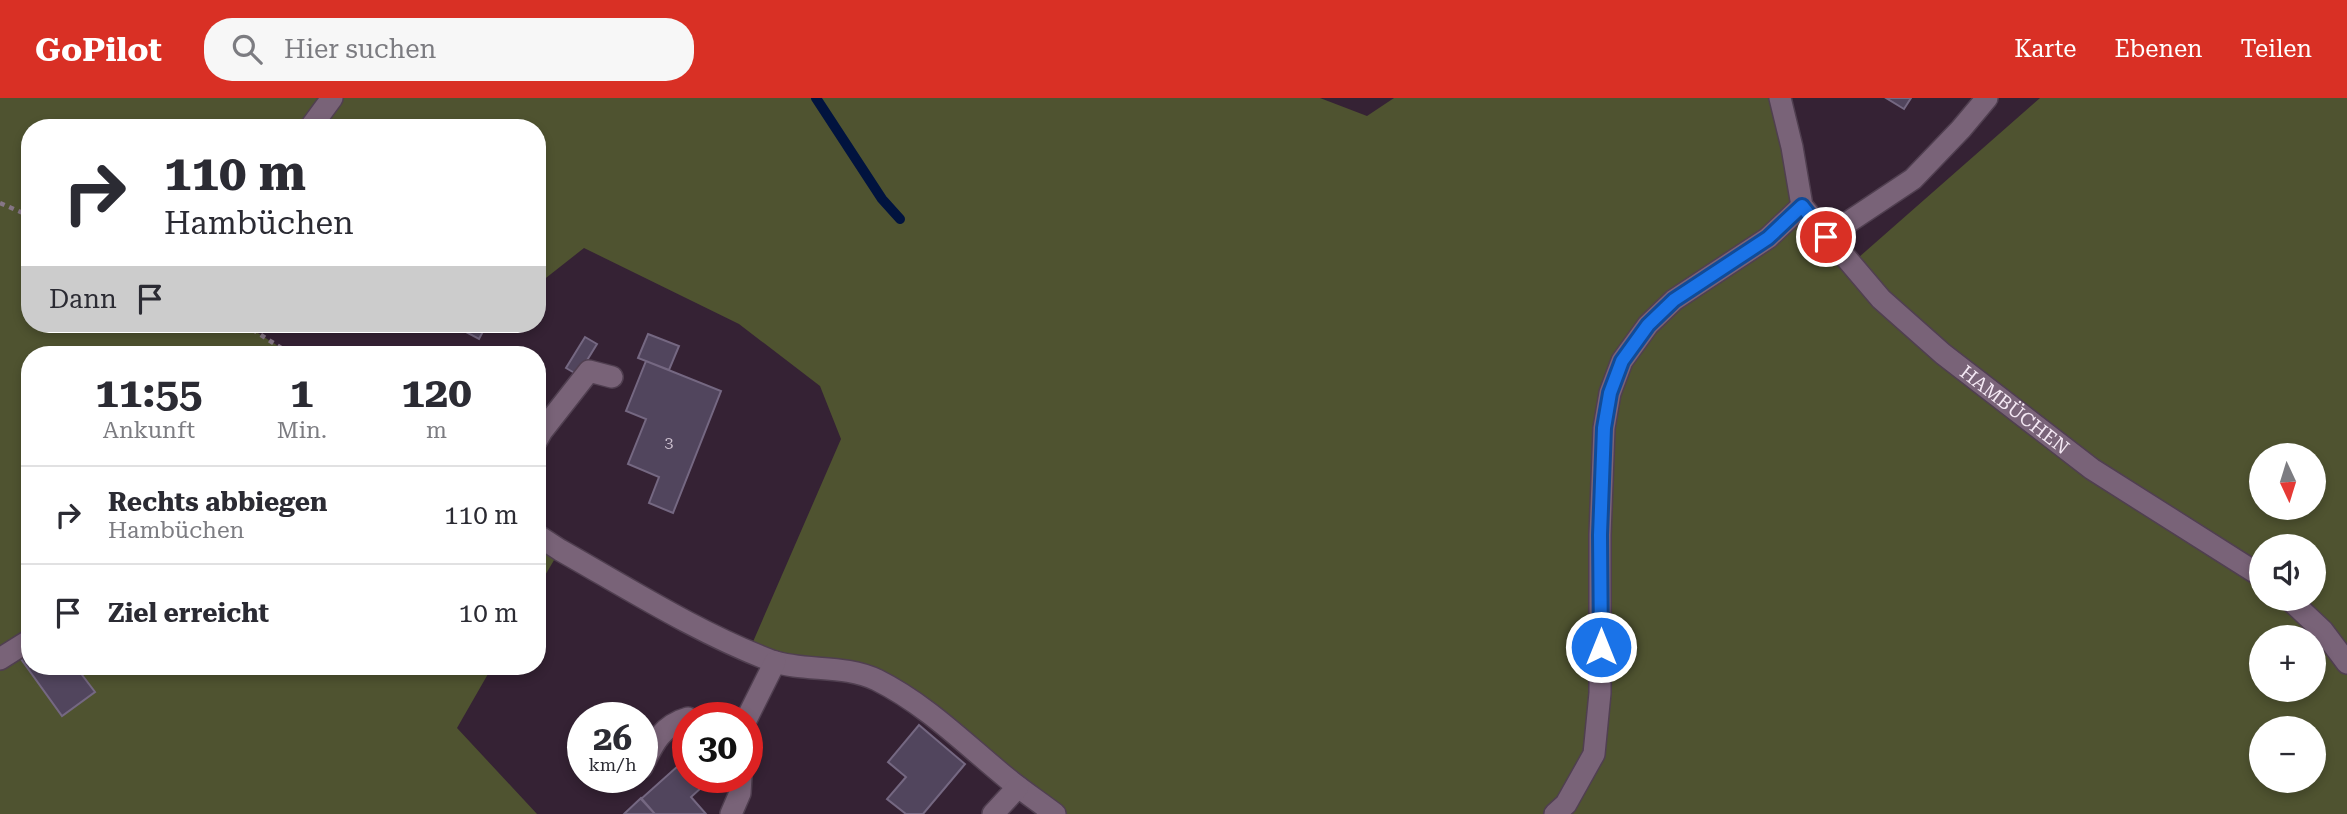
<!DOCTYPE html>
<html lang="de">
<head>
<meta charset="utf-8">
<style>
	body { margin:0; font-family:"Roboto Serif",serif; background:#f7f7f7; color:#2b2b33; height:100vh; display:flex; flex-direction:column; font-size:26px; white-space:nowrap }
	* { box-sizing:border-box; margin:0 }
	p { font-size:23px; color:#7c7c81 }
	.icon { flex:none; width:38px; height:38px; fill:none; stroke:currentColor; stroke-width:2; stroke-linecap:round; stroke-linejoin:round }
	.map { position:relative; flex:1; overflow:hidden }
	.panel { position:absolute; left:21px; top:248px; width:525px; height:329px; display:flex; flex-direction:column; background:#fff; border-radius:28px; box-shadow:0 4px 10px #0003 }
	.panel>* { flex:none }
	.hud { position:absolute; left:21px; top:21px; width:525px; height:214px; border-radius:28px; box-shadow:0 4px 10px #0003; background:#fff; color:#2b2b33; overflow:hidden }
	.needle { width:46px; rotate:176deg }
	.controls { position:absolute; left:2249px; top:345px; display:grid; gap:14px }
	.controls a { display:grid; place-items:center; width:77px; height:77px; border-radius:50%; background:#fff; box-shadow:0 4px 10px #0003; font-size:35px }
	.speed { position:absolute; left:567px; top:604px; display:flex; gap:14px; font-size:35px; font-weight:700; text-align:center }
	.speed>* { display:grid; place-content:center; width:91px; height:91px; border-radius:50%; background:#fff; box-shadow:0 4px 10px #0003; line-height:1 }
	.speed small { font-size:18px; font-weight:400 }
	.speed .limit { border:10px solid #d22; background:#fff; color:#111 }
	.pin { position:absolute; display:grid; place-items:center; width:60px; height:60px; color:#fff; margin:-30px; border:4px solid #fff; border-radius:50%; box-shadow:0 2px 7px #0007 }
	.me { position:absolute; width:77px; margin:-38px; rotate:0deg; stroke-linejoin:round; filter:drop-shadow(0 0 5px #0008) }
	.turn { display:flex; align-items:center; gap:24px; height:147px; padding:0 28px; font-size:32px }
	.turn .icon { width:91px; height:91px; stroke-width:2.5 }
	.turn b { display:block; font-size:49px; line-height:60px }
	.then { display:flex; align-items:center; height:66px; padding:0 28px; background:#0003; gap:14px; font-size:26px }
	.eta { display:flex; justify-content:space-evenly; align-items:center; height:119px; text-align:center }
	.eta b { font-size:42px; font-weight:700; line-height:49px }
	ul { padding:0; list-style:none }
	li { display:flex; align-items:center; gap:21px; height:98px; padding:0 28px; border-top:2px solid #e1e1e2 }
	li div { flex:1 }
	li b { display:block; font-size:26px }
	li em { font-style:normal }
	header { display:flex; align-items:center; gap:42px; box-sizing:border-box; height:98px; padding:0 35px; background:#d93025; color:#fff }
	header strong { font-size:33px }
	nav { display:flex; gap:38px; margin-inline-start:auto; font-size:24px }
	.search { width:490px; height:63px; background:#f7f7f7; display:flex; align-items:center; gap:18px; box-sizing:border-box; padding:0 24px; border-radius:28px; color:#7c7c81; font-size:26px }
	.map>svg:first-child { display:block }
	.green { fill:#4f5330; fill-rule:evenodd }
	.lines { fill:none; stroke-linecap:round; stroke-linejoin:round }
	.stream { stroke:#01133e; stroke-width:10 }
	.building { fill:#51455d; stroke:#756882; stroke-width:2 }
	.minor-casing { stroke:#503f50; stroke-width:24 }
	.path { stroke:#867686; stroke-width:4.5; stroke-dasharray:5 5; stroke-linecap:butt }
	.minor { stroke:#796378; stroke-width:21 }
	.route-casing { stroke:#114b97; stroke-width:18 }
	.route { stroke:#1a73e8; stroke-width:12 }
	.labels { text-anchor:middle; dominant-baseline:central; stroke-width:7; stroke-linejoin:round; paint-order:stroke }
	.number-label { font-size:16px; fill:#cbbfce }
	.street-label { font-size:19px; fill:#f4e8f4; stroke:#2a182a }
</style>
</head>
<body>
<header>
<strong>GoPilot</strong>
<div class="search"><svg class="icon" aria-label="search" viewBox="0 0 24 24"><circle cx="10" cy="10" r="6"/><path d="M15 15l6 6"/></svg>Hier suchen</div>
<nav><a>Karte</a><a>Ebenen</a><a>Teilen</a></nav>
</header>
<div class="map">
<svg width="2347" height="716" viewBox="0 0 2347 716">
	<rect width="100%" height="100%" fill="#352234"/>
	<path class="green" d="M0,0h1320l47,18 27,-18h375l19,70 62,97 190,-167h307v716h-1292l-158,-123 -148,-40 92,-212 -21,-53 -81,-62 -155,-76 -47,37v-157h-507v196h214l48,31h-262v312h462l-35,61 80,86h-537zM2261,357h53v53h-53zM2261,448h53v52h-53zM2261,539h53v53h-53zM2261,630h53v52h-53z
		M537,437l23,15 -23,39z"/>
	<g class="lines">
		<path class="stream" d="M816,0l66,101 18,20"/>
	</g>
	<path class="building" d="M1886,0h25l-7,11z
		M287,226h17l-4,7z
		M451,226h36l-8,15z
		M648,236l31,12 -10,24 -31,-12z
		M585,239l12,7 -19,31 -12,-7z
		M646,263l75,30 -48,122 -24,-10 10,-26 -31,-13 18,-45 -20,-8z
		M30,555v14h46l19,25 -33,24 -41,-57z
		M919,627l46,39 -42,50h-17l-19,-15 19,-22 -18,-15z
		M688,659v20h25l-22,20 15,17h-51l-14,-15z
		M641,700l14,16h-31z"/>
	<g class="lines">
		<g class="minor-casing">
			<g id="minor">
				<path id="s1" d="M1780,0l12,49 10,59 79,93 62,55 149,115 169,107"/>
				<path d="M310,30l22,-30"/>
				<path d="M1826,139l87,-58 48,-50 26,-31"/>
				<path d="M537,342l5,-9 47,-60 23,6"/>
				<path d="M537,437l23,15c69,39 138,83 212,111 32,11 73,3 105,19 50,25 88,64 131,99 15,12 31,23 47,35"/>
				<path d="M2288,500l35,33 24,32"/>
				<path d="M0,561l30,-19"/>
				<path d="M747,620l28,-56"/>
				<path d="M642,669c11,-23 20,-42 46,-49"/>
				<path d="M731,716l9,-21 1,-16"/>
				<path d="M993,716l25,-27"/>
				<path d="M1555,716l11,-10 28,-50 6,-61v-158l4,-107 6,-35 12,-32 26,-36 26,-25 94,-62 34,-32"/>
			</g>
		</g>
		<path class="path" d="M0,105l30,13
			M244,226l48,31"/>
		<use href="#minor" class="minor"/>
	</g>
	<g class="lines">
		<g class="route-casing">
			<path id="route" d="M1601,549l-1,-112 4,-107 6,-35 12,-32 26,-36 26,-25 94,-62 34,-32 24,31"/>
		</g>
		<use href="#route" class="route"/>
	</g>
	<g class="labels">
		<g class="number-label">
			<text x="669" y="344">3</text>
		</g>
		<g class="street-label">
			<text stroke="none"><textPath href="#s1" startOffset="406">HAMBÜCHEN</textPath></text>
		</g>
	</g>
</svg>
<div class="controls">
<a><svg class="needle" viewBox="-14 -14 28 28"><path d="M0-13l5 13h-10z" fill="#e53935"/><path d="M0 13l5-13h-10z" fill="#7c7c81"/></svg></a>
<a><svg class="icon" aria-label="sound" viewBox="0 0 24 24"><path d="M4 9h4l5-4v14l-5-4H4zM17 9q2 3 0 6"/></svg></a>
<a>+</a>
<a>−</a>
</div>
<div class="speed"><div>26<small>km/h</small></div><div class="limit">30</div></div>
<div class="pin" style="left:1826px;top:139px;background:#d93025"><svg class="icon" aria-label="arrive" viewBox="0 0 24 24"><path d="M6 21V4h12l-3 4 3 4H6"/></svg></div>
<svg class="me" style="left:1601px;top:549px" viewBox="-20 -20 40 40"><circle r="17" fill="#1a73e8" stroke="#fff" stroke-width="3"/><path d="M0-11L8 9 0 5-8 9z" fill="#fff"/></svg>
<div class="hud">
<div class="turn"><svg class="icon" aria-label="right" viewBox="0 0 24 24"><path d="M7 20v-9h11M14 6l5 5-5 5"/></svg><div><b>110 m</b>Hambüchen</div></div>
<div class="then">Dann<svg class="icon" aria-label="arrive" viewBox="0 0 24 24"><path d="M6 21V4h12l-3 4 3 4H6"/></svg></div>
</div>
<section class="panel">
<div class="eta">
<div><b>11:55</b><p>Ankunft</p></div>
<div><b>1</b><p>Min.</p></div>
<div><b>120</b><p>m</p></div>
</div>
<ul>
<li><svg class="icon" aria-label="right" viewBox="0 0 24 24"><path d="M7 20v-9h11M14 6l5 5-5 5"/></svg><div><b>Rechts abbiegen</b><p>Hambüchen</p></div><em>110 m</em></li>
<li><svg class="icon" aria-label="arrive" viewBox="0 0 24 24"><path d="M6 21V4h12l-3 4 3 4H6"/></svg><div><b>Ziel erreicht</b></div><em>10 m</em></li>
</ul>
</section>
</div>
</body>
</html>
